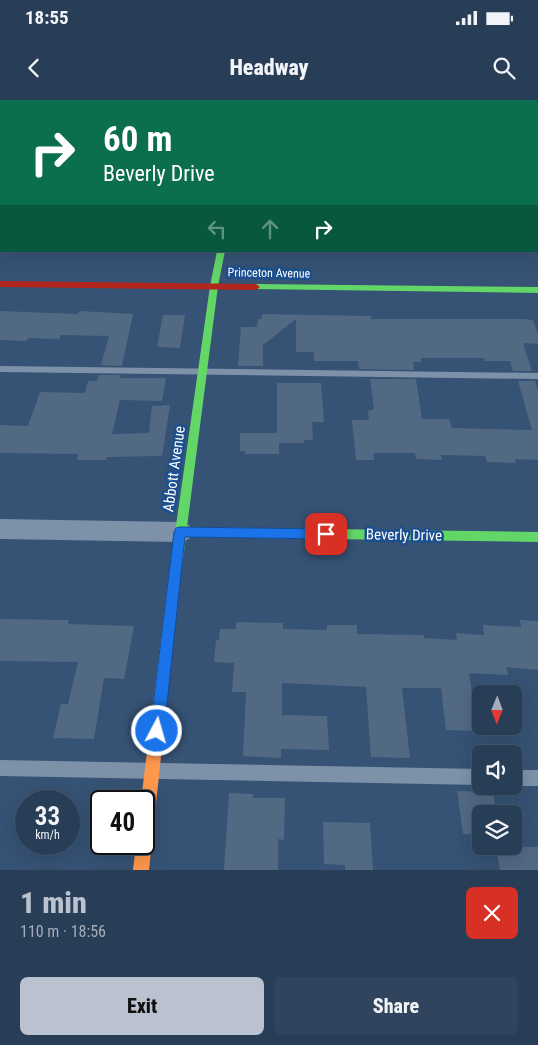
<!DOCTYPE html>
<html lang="en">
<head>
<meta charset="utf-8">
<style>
	body { margin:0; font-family:"Roboto Condensed",sans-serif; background:#30455d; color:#f1f3f6; height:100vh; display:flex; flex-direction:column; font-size:19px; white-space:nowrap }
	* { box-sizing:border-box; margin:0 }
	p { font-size:16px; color:#a5aeba }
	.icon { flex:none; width:28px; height:28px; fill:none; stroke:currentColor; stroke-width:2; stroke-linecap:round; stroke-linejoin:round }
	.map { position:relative; height:770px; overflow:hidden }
	.panel { display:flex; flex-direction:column; background:#283e57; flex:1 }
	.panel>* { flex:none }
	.hud { position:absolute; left:0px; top:0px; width:539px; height:152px; box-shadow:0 5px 20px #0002,0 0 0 1px #44576d; background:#0b6e4f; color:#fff; overflow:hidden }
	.needle { width:32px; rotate:181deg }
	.buttons { position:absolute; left:472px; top:585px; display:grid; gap:10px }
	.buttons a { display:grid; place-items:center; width:50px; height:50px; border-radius:8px; background:#283e57; box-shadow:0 5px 20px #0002,0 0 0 1px #44576d; font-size:25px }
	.speed { position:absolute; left:15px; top:690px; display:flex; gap:10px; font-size:25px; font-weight:700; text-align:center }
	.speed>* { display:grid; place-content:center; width:65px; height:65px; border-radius:50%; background:#283e57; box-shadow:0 5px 20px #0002,0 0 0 1px #44576d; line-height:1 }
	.speed small { font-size:12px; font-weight:400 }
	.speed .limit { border:2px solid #111; border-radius:8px; background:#fff; color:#111 }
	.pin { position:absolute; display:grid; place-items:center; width:42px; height:42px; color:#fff; margin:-21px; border-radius:10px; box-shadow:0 2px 8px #0006 }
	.me { position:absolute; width:55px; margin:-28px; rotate:6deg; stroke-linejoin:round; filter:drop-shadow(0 0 4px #0008) }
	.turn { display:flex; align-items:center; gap:18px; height:105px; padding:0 20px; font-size:22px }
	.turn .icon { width:65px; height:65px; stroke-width:2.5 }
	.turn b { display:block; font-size:35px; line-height:42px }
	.lanes { display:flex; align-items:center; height:48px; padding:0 20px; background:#0003; justify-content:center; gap:25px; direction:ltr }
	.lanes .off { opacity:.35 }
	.round { display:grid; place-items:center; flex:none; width:52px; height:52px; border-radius:8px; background:#30455d }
	.head { display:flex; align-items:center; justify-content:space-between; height:85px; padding:0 20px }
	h1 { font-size:30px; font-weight:800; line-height:38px; color:#b9c2ce }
	.action { display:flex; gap:10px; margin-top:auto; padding:10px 20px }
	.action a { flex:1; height:58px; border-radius:8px; background:#b9c2ce; color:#111; font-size:20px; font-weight:800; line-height:58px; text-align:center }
	.action a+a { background:#30455d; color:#f1f3f6 }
	.status { display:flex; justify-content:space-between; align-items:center; height:35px; padding:0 25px; background:#283e57; direction:ltr }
	.status svg { height:14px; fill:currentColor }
	header { display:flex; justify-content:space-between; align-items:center; height:65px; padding:0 20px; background:#283e57; font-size:22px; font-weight:800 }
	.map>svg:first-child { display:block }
	.building { fill:#526984 }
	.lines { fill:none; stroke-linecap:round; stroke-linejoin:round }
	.path { stroke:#7d92a8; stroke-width:2; stroke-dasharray:1 2.5; stroke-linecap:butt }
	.lane { fill:#7d92a8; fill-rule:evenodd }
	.street { fill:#7d92a8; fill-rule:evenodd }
	.fast { fill:#63d668; fill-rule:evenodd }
	.slow { fill:#ff974d; fill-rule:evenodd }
	.jam { fill:#b3261e; fill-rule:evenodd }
	.route { fill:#1a73e8; stroke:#114b97 }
	.labels { text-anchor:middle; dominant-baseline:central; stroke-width:5; stroke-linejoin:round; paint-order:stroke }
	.far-street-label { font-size:12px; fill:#fff; stroke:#1b4f8f }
	.street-label { font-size:15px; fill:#fff; stroke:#1b4f8f }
</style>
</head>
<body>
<div class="status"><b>18:55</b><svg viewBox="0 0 49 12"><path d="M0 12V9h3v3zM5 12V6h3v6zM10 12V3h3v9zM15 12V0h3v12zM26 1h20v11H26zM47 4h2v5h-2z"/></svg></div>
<header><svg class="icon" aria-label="back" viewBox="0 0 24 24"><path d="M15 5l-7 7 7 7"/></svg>Headway<svg class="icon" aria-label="search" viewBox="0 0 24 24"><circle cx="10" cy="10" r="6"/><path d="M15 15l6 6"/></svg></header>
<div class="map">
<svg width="538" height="770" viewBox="0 0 538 770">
	<rect width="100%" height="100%" fill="#365274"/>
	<path class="building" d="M0,211l78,3 1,-3 54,3 -11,52 -21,-1 8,-29 -48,-1 -2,4 -31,-1 -1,3 -27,-1z
		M262,214l109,2v3h152l10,1 5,14v10l-15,-1 9,28h-19l-3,-10h-25l-1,-3h-63v4h-8l1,8 -55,-1 -1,-8h-44v-9h-18v-33l-33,26v21h-25l3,-39h16l1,-8h4z
		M163,215h22l-5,33 -23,-1z
		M99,275h21v3h46l-4,23 -42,-1 -8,34 37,-1 3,-27 18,-1 -8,51 -55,1 -1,3h-29l1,-6 -78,-1v-28l28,1 12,-34 45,1 3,-12h9z
		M370,279h46l6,40h27l3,9 80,2 -14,-49h17l3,9v70l-23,-1 1,4 -29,-1 -2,-6 -44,-1 1,5 -26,-1 -1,-6h-41v7h-18l-4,-40h17l-1,-9 6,-2z
		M277,283h44l3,39h-12l1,18h-9v3h-25v11h-34v-3h-5v-18h37z
		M0,519l69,1 -1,4 66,2 -10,53 -20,-1 -10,61 -41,-1 8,-34h7l10,-42 -78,-1z
		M520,520l18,1v49l-32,-3 2,8 -39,-2 9,58 -32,-1 -5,-42h-39l8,70 -39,-1 -5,-70 -84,-4v32l45,1 2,34 -48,-1v9l-38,-2 3,-64h-14l2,-29 -20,-1 2,-22h3l1,-11h16v-7l47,1v6l44,1v-5h30v9l67,1v3l33,2 -1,-7 28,2 -1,-10 38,2z
		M457,691l36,1 4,22h-16v20h-18z
		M229,693l24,1v4h32l-1,42 -6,-1v31h-54z
		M323,722l47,1 3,47h-28v-5l-21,-1z
		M496,746l42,1v23h-38z"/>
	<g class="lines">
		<path class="path" d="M190,1l4,-1
			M207,1l3,-1"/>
		<path class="lane" d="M0,84h1v4h-1z
			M0,114h1v4h-1z
			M0,266l538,7v6l-538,-7z
			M0,660l481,9v16l-481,-9z
			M514,670h24v16h-24z"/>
		<path class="street" d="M0,419l180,3 9,3 4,7 -4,7 -9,3 -180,-3z"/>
		<path class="fast" d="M530,0h6l1,1h-6z
			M217,151h8l-7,35 -31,241 351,5v10l-352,-5 -8,59 -1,4 -5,2 -5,-2 -1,-4 44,-310z
			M256,184l282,3v6l-285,-4 -1,-2z"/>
		<path class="slow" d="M172,490l5,2 1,4 -29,274h-16l3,-26h8v-43h-3l25,-205 1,-4z"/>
		<path class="jam" d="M0,181l256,3 4,3 -4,3 -256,-3z"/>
	</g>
	<path class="route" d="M180,427l146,2 4,1 2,4 -2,3 -4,2 -141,-2 -21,194 -2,5 -5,2 -5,-2 -2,-5 24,-199 2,-4z"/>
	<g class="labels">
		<g class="far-street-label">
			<text transform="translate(269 173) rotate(1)">Princeton Avenue</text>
		</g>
		<g class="street-label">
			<text transform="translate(174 369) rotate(-82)">Abbott Avenue</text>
			<text transform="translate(404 435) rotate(1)">Beverly Drive</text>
		</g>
	</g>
</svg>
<div class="buttons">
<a><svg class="needle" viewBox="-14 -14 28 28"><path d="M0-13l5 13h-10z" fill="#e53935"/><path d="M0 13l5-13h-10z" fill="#a5aeba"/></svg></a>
<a><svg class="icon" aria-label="sound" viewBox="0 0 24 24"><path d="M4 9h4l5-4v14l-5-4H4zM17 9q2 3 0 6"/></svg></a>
<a><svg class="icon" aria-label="layers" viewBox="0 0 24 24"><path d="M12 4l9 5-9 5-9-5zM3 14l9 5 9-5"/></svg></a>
</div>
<div class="speed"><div>33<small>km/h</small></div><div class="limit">40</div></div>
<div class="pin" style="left:326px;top:434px;background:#d93025"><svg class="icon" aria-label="arrive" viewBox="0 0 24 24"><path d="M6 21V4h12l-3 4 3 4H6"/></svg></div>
<svg class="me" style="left:157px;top:631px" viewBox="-20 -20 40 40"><circle r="17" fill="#1a73e8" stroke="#fff" stroke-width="3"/><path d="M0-11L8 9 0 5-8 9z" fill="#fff"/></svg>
<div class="hud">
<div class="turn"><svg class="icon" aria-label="right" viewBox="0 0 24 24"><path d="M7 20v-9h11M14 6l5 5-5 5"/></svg><div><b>60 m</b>Beverly Drive</div></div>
<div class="lanes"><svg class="icon off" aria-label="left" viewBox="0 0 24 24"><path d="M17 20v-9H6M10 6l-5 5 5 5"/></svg><svg class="icon off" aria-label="ahead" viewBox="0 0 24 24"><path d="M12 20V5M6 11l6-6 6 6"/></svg><svg class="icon" aria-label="right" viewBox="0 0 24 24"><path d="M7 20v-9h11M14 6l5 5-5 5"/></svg></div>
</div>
</div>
<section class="panel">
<div class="head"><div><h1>1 min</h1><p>110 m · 18:56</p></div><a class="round" style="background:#d93025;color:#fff"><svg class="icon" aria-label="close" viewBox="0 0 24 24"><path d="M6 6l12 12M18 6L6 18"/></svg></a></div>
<div class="action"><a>Exit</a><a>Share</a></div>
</section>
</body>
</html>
